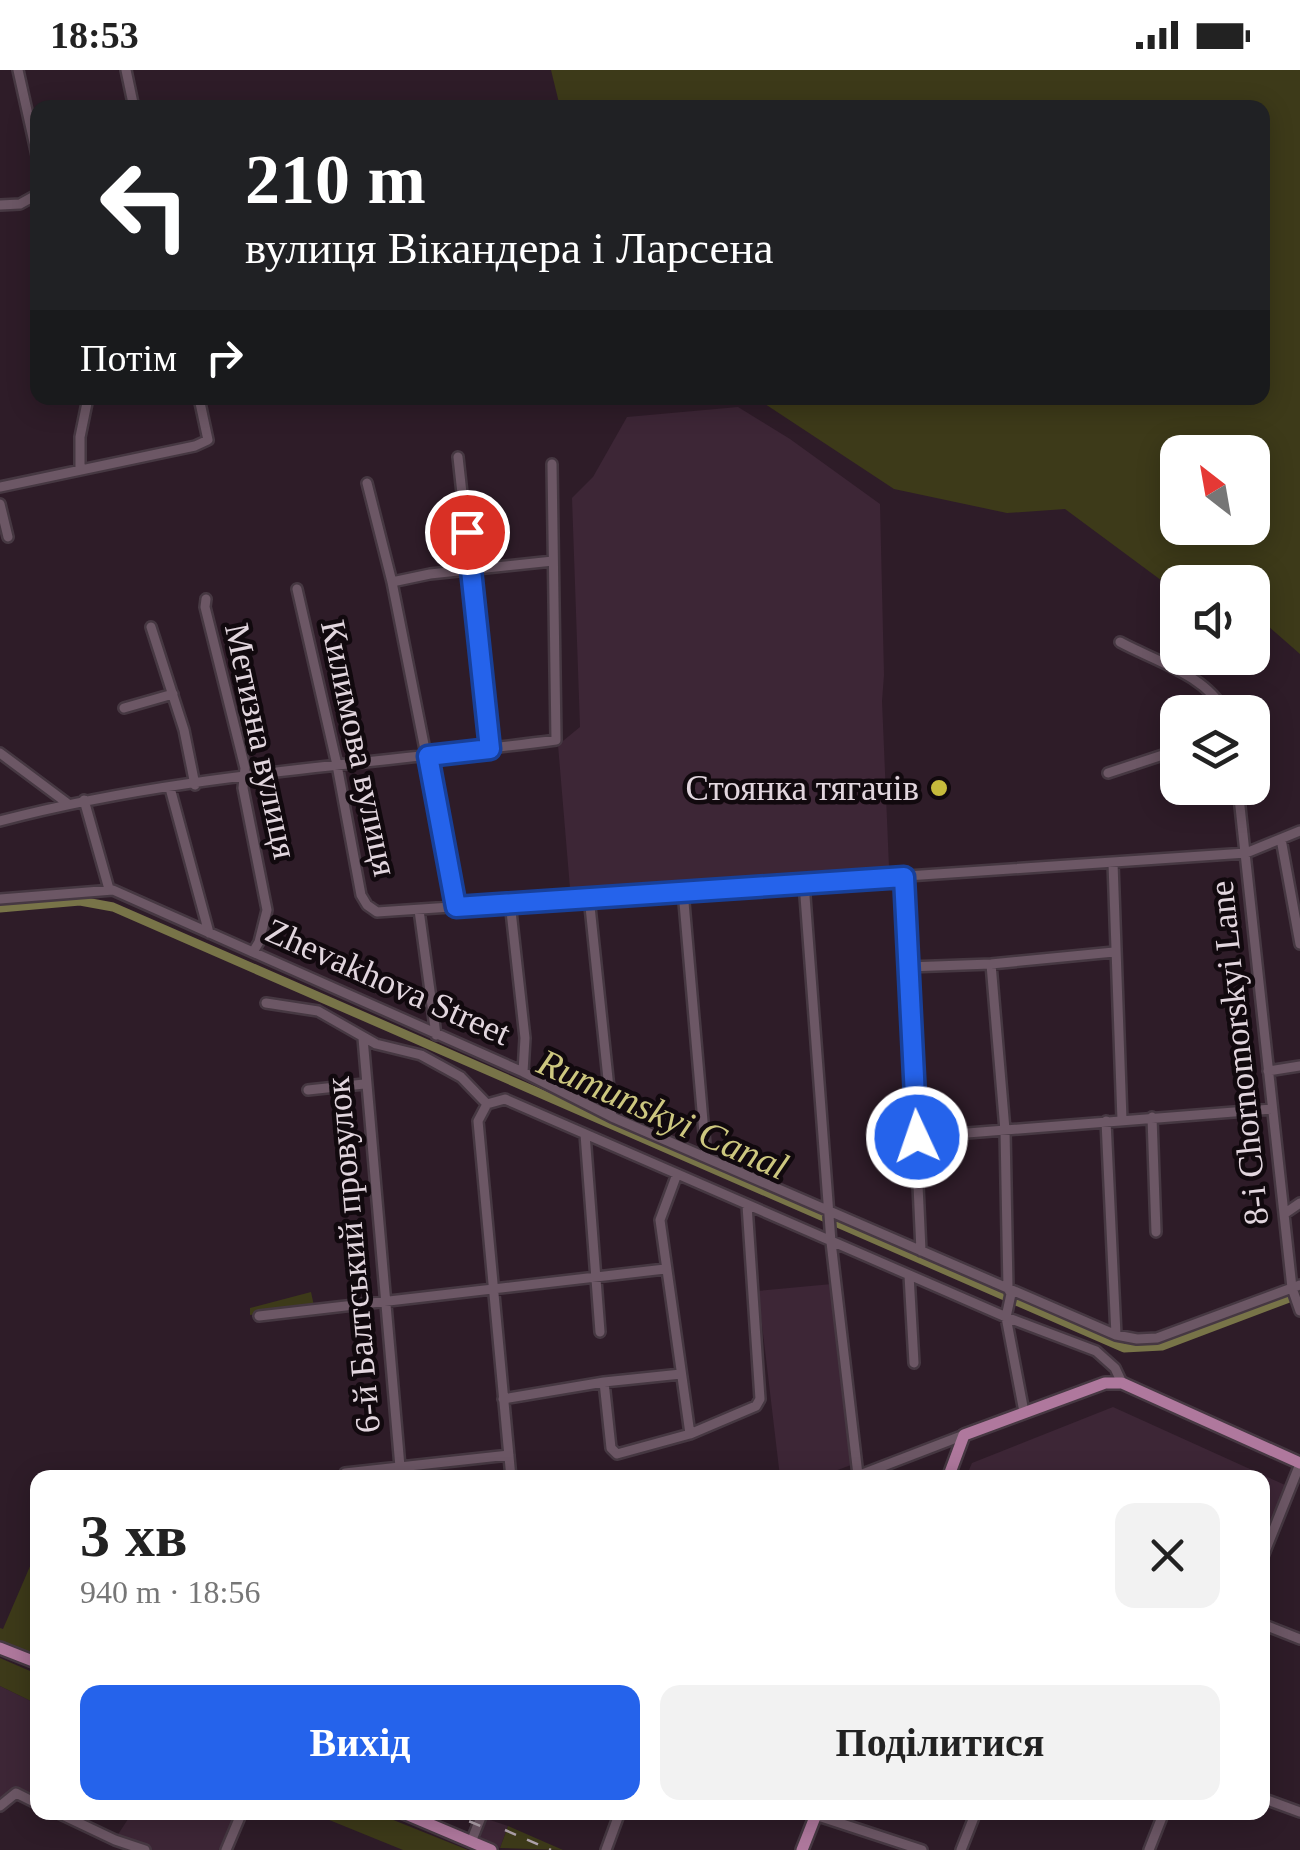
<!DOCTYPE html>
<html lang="uk">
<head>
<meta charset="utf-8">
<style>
	body { margin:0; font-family:"Times New Roman",serif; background:#f2f2f2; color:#222; height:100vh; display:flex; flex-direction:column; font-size:38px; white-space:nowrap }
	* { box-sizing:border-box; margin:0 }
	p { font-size:32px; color:#767676 }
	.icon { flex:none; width:55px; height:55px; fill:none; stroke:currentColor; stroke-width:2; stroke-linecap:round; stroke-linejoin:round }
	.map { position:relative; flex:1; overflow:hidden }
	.side { position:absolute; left:30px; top:1400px; width:1240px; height:350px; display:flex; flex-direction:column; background:#fff; border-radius:20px; box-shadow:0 5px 25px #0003 }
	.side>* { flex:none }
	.banner { position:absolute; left:30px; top:30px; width:1240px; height:305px; border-radius:20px; box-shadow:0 5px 25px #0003; background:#202124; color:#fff; overflow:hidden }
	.needle { width:65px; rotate:329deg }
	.controls { position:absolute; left:1160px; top:365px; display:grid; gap:20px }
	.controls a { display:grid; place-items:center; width:110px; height:110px; border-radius:20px; background:#fff; box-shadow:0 5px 25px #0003; font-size:50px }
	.pin { position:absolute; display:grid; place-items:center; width:85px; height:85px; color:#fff; margin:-42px; border:5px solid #fff; border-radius:50%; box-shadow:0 2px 10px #0007 }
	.me { position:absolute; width:110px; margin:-55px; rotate:357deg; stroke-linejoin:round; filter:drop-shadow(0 0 8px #0008) }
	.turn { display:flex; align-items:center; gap:35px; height:210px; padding:0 50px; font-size:45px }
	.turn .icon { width:130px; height:130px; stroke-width:2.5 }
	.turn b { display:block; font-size:70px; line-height:85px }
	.then { display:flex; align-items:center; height:95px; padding:0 50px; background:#0003; gap:20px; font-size:38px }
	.round { display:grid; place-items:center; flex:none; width:105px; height:105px; border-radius:20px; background:#f2f2f2 }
	.summary { display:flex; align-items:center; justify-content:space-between; height:170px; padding:0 50px }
	h1 { font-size:60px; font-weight:700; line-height:75px }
	.action { display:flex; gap:20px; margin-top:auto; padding:20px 50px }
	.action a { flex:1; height:115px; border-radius:20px; background:#2563eb; color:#fff; font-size:40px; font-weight:700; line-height:115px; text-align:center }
	.action a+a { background:#f2f2f2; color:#222 }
	.status { display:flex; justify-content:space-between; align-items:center; height:70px; padding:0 50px; background:#fff; direction:ltr }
	.status svg { height:28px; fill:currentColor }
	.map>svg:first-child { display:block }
	.built { fill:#3d2636 }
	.green { fill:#3d3a19; fill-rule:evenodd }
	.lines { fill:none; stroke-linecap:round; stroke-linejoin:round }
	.canal { stroke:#787448; stroke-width:9 }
	.minor-casing { stroke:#463842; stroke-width:14 }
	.major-casing { stroke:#463842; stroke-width:16 }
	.minor { stroke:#6c5765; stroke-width:9 }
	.major { stroke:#af789d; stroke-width:11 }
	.rail { stroke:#b0a3ac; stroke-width:2.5; stroke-dasharray:12 12; stroke-linecap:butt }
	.route-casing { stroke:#184099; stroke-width:25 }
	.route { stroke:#2563eb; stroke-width:18 }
	.poi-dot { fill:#c7bb3c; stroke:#11090e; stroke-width:4 }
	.labels { text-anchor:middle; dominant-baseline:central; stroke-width:9; stroke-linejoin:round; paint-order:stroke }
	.street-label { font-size:35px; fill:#e2d6de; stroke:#11090e }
	.poi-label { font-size:35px; fill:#e2d6de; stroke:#11090e; text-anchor:end }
	.water-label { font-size:38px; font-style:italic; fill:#cdc77f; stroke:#11090e }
</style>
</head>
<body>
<div class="status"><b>18:53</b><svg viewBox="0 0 49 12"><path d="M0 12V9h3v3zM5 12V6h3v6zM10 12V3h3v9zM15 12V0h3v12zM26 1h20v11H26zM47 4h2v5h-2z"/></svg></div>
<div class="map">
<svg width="1300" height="1780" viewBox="0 0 1300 1780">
	<rect width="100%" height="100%" fill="#2e1c28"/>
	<path class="built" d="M738,337l52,32 90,65 4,171 -2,26 7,166 -319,21 -12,-143 22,-18 -8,-229 21,-21 34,-60z
		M832,1214l19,181 -32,12h-39l-22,-186z
		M1113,1337l172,78 -22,58 -1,-65 -296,-1 6,-14z
		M0,1616l37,18 1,99 -21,-10 -13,1 -4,7z
		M132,1743h108l-16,37h-74l-35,-11z
		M487,1749l21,7 -8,22 -21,-7z"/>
	<path class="green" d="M551,0h749v584l-47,-41 -1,-31h-74l-1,10 -112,-83 -58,4 -113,-24 -138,-91h506v-290l-702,-1zM1252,382v76h-74v-76z
		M311,1222l3,14 -64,9v-7z
		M34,1487l4,2 -1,99 -37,-16v-14l3,1z
		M0,1588l37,16v30l-37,-18z
		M312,1743h64l92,37h-65z
		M508,1756l55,24 -63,-2z"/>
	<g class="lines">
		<path class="canal" d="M0,838l80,-7 33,6 1011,441 38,-2 138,-52"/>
		<g class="minor-casing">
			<path id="minor" d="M18,0l20,90
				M126,0l8,38
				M0,135l20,-1 18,-10
				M458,387l32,292
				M80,400v-33l8,-39
				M367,413l25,99 64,325
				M0,417l195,-41 13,-6 -9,-42
				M0,434l8,33
				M392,512l38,-8 123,-13
				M297,519l40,176 24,130 6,10 10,7 869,-59 54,-22
				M206,529l-1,8 40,161 -2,20 24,122 -8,32 -6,10
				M151,557l33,103 11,55
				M1120,572c35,19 86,33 105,70
				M124,638l49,-14
				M0,683l67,50
				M1108,703l70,-23
				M170,718l39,145
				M1238,718l54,500 8,23
				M84,730l25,89
				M0,751c181,-48 371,-56 556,-81l-4,-276
				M1281,769l19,105
				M1113,793l9,257
				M904,807l17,374
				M804,813l27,359 27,233
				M683,821l23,265
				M589,827l23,220
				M0,829l113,-9 410,182 89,45 504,218 21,4 20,-1 143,-53
				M510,832l15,136 -2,34
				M419,840l17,125
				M991,894l14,166 3,158 3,6 -5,23 18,95
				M908,897l83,-3 123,-12
				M266,933l52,8 58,33 45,11 40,22 26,27
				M363,968l37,429
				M1268,1001l32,-5
				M308,1020l56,-6
				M487,1034l18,-5 501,218 90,34 19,17 7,15
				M487,1034l-9,17 33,357
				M1152,1047l4,115
				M1106,1051l10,214
				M585,1064l15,198
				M917,1067l355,-28
				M677,1104l-17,46 30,214
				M1284,1144l16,-11
				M909,1205l5,88
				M259,1246l406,-47
				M604,1312l7,66 6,6 73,-20 66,-28 4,-7 -13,-194
				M503,1329l101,-17 77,-8
				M345,1403l164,-18
				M852,1408l112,-43
				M1262,1489l38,-95
				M1262,1554l38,15
				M1262,1728l38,14
				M0,1736l16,-13 22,11
				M56,1742l59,28 30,10
				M806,1742l116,38
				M471,1772l12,-30
				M226,1780l16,-38
				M606,1780l14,-38
				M961,1780l15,-38
				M1149,1780l15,-38"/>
		</g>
		<g class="major-casing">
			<path id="major" d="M948,1408l16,-43 141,-52h17l178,80
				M0,1578l38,15
				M401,1742l90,38
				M802,1780l15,-38"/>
		</g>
		<use href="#minor" class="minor"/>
		<use href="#major" class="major"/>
		<path class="rail" d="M447,1742l36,15
			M505,1760l46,20"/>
	</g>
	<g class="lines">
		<g class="route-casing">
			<path id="route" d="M467,462l23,217 -62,7 28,151 448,-30 13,260"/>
		</g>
		<use href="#route" class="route"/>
	</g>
	<circle class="poi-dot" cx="939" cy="718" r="10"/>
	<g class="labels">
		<g class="street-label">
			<text transform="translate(261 671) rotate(78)">Метизна вулиця</text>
			<text transform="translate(359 678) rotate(78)">Килимова вулиця</text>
			<text transform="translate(388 912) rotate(24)">Zhevakhova Street</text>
			<text transform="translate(1239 983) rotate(-96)">8-i Chornomorskyi Lane</text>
			<text transform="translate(353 1185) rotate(-95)">6-й Балтський провулок</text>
		</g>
		<g class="poi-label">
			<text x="919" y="718">Стоянка тягачів</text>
		</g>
		<g class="water-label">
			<text transform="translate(663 1044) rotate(24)">Rumunskyi Canal</text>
		</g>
	</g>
</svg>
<div class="controls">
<a><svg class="needle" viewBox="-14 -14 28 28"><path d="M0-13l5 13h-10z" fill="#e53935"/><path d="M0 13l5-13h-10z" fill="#767676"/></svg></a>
<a><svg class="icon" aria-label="sound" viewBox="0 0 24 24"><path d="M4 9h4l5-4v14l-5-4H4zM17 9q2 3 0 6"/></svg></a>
<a><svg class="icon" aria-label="layers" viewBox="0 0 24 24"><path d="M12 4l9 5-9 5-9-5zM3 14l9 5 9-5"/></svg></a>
</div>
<div class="pin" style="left:467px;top:462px;background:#d93025"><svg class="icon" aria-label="arrive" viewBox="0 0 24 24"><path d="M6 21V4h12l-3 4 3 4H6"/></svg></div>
<svg class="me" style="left:917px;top:1067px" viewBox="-20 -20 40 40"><circle r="17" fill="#2563eb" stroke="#fff" stroke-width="3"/><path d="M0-11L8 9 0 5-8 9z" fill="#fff"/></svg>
<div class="banner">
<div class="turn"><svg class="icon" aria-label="left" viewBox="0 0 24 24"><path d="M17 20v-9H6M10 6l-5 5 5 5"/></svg><div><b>210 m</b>вулиця Вікандера і Ларсена</div></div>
<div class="then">Потім<svg class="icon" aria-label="right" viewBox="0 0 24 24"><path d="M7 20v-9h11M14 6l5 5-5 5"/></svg></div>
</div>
<section class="side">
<div class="summary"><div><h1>3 хв</h1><p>940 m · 18:56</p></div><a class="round"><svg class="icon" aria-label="close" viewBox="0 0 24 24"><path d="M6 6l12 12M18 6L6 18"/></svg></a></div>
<div class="action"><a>Вихід</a><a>Поділитися</a></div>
</section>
</div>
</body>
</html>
